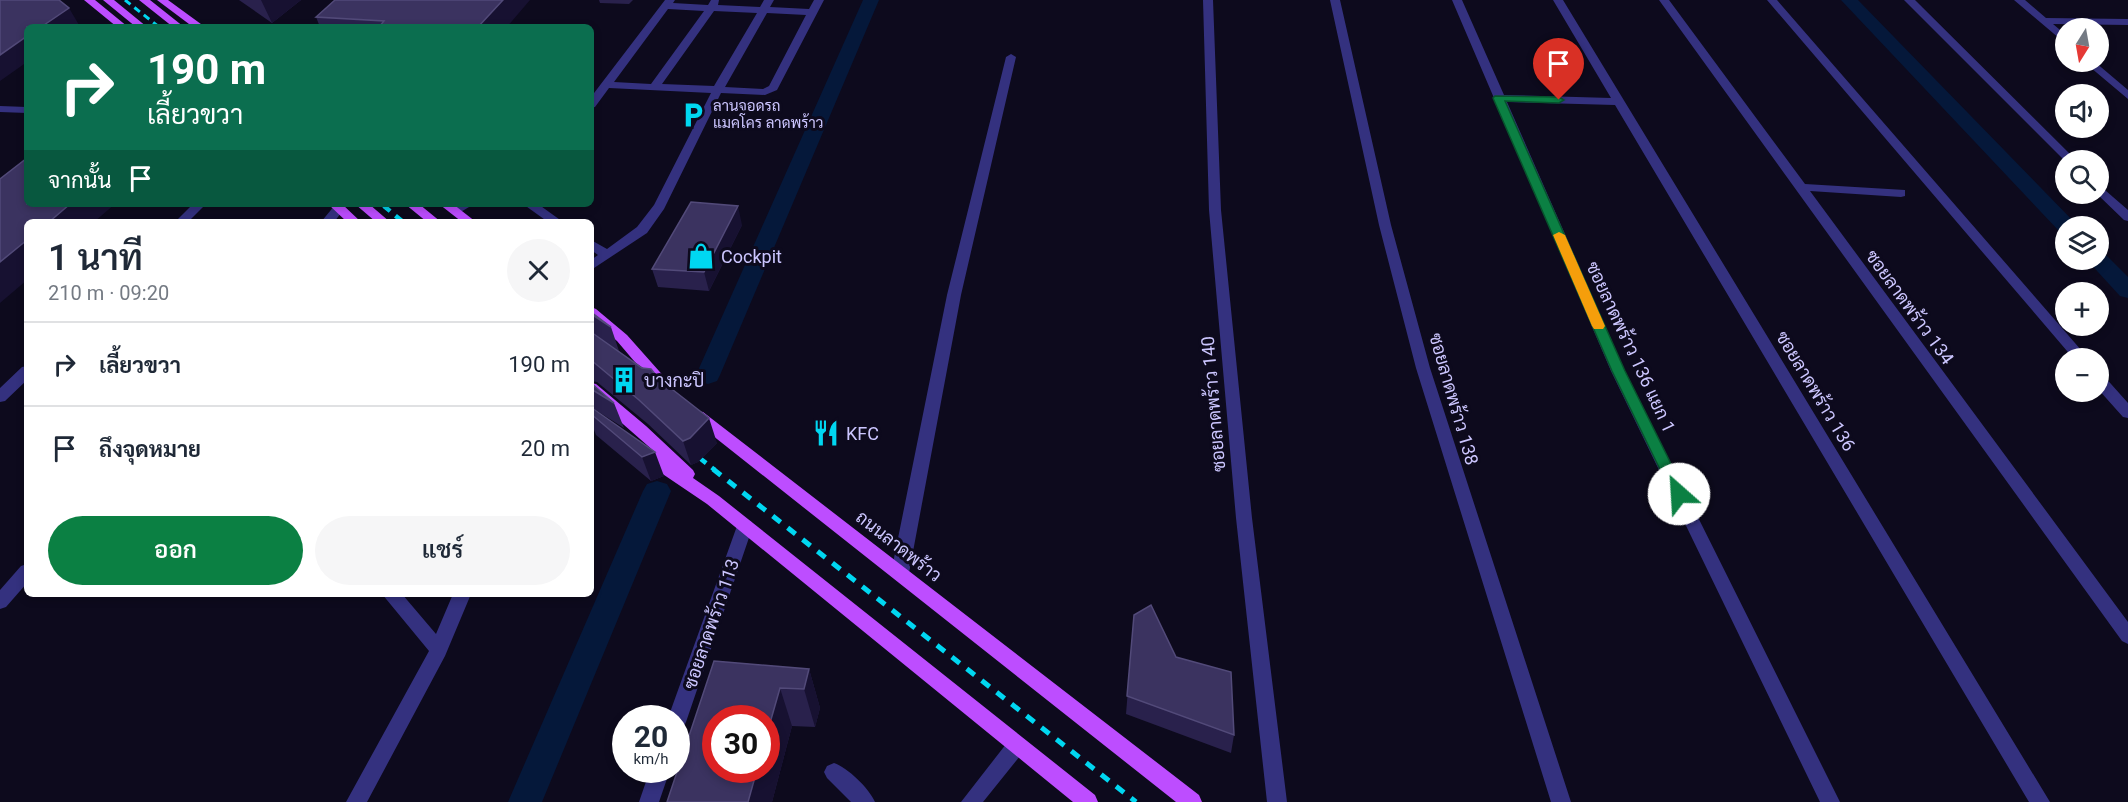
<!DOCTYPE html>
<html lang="th">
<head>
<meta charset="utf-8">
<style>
	body { margin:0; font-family:Roboto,Sarabun,sans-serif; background:#f6f6f7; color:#1f2937; height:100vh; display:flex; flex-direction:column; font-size:22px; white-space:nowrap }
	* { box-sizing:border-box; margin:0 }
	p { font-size:20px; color:#747a83 }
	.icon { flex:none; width:33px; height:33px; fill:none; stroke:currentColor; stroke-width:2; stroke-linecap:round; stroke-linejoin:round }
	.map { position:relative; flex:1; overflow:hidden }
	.panel { position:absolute; left:24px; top:219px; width:570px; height:378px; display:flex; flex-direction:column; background:#fff; border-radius:9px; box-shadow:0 3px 9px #0003 }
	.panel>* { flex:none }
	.hud { position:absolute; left:24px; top:24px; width:570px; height:183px; border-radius:9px; box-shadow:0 3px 9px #0003; background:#0b6e4f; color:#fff; overflow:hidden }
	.needle { width:39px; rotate:191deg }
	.tools { position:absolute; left:2055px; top:18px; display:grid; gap:12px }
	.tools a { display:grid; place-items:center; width:54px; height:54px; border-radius:50%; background:#fff; box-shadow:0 3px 9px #0003; font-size:30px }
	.speed { position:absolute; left:612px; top:705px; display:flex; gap:12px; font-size:30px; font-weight:700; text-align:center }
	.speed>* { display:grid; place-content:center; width:78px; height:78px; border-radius:50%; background:#fff; box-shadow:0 3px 9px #0003; line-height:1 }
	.speed small { font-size:15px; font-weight:400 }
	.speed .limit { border:9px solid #d22; background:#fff; color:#111 }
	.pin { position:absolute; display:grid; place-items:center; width:51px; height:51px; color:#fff; margin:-62px -26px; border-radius:50% 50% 50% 0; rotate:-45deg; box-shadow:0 0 6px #0007 }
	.pin .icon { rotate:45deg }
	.me { position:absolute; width:66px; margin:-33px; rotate:334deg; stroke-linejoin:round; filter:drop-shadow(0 0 4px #0008) }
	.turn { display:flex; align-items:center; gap:21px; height:126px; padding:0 24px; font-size:27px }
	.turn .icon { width:78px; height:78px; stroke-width:2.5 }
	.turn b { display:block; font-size:42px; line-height:51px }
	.then { display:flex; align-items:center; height:57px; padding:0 24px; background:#0003; gap:12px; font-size:22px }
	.round { display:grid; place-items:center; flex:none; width:63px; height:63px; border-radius:32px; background:#f6f6f7 }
	.summary { display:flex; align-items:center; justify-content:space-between; height:102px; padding:0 24px }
	h1 { font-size:36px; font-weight:600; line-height:45px }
	.cta { display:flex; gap:12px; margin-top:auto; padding:12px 24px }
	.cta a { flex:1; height:69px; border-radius:36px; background:#0b8043; color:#fff; font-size:24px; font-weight:600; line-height:69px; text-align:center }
	.cta a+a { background:#f6f6f7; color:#1f2937 }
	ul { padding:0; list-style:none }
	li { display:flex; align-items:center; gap:18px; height:84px; padding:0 24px; border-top:2px solid #e0e1e3 }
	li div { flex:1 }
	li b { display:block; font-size:22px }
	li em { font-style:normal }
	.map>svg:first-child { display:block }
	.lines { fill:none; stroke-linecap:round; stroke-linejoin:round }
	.canal { fill:#05183a; fill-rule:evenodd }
	.minor { fill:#34317f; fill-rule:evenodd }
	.major { fill:#bd4dff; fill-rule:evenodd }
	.rail-far2 { stroke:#00d7f1; stroke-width:3; stroke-dasharray:7 5; stroke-linecap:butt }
	.rail-far1 { stroke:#00d7f1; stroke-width:4.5; stroke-dasharray:8 7; stroke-linecap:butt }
	.rail { stroke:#00d7f1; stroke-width:5; stroke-dasharray:10 9; stroke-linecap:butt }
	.wall { fill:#29214c }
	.shaded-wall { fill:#171131 }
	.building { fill:#3b3360; stroke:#524a79; stroke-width:1.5 }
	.route { fill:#0b8043; stroke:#07532c; stroke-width:1.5 }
	.slow { fill:#f59e0b }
	.labels { text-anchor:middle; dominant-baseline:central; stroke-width:6; stroke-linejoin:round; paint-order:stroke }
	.far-poi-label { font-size:15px; fill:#ccc6ff; stroke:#0d0a1d; text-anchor:start }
	.poi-label { font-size:18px; fill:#ccc6ff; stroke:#0d0a1d; text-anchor:start }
	.street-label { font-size:18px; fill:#ccc6ff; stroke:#0d0a1d }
</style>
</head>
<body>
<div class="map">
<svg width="2128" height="802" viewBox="0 0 2128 802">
	<rect width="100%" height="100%" fill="#0d0a1d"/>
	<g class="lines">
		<path class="canal" d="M863,0h16l-159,375 -3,6 -9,3 -9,-3 -3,-6z
			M1841,0h17l220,226h-12v6l-7,-1z
			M2098,253l8,2 22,22v21l-8,-2 -33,-36h11z
			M657,481l10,3 4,7 -129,311h-34l135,-311 4,-7z"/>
		<path class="minor" d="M665,0h10l-2,3 35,2 3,-5h8l-1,5 42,2 4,-7h10l-4,7 39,2 5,-9h10l-47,90 -12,5 -44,-2 -57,116 -17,24 -56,37v-10l7,-5 -7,-5v-10l16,9 30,-22 17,-22 57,-112 -102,-5 -14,19 -4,1v-11zM668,9l36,2 -53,73 -37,-2zM714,11l43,2 -43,73 -52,-2zM767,13l39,2 -37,71 -6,3 -38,-2z
			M1203,0h10l8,210 31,308 35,284h-20l-31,-284 -27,-308z
			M1330,0h10l51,225 39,143 141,434h-20l-135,-434 -37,-143z
			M1452,0h10l42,95 107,3 -58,-98h10l487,802h-21l-414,-697 -108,-3 118,269 215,431h-20l-209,-431z
			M1659,0h10l136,184 100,6v6l-4,1 -91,-6 318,431v22l-6,-3z
			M1767,0h10l311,358h-15z
			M1904,0h11l161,160 -10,2z
			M2014,0h11l21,18 82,1v6l-75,-1 13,11v9z
			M1011,54l5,3 -55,238 -52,278 -3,5 -6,2 -6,-2 -3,-5 56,-278 59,-238z
			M2084,62h11l33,28v9z
			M0,106l27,1v6l-27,-1z
			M2098,184l30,26v11l-4,-1 -27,-26z
			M193,204h13l-18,18h-13z
			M339,204l6,4 -11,14h-13l14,-17z
			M458,204h16l-15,9h-8v-6z
			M523,204h15l25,18h-15z
			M27,366v14l-22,21 -5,1v-14l22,-21z
			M2098,374l5,1 25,28v15l-5,-1 -25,-28z
			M745,520l6,1 2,5 -67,196 -3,6 -7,2v-12h-8l69,-192 2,-5z
			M27,564v19l-21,24 -6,2v-19l21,-24z
			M382,594h20l34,40 17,-40h18l-26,62 -78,146h-21l83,-151z
			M1017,736l7,3 3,6 -3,6 -41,51h-22l49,-63z
			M834,763c14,5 35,25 41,39h-24l-24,-24 -3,-6 3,-6z
			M650,770h20l-11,32h-20z"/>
		<path class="major" d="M84,0h11l33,27h-11z
			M103,0h11l33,27h-11z
			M139,0h11l34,27h-11z
			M157,0h11l37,27h-12z
			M328,204h14l19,18h-14z
			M355,204h14l21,18h-14z
			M405,204h14l22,18h-14z
			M439,204h14l23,18h-14z
			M591,307l5,2 31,26 40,45 2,4 -2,4h-10l-40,-47 -26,-22z
			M591,383l5,1 50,42 47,44 2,4 -2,4 26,18 376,299 3,7h-25l-366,-298 -71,-48 -2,-4 2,-4 6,-2 14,7 -65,-57z
			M698,411l5,1 496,383 3,7h-26l-483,-382 -3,-4z"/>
		<path class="rail-far2" d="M125,0l34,27
			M381,204l5,4"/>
		<path class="rail-far1" d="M384,206l19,16
			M688,449l27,21"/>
		<path class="rail" d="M713,469l423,333"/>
	</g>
	<path class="wall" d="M239,0h62l-29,23z
		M599,0h34l-4,4 -29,-1z
		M316,17l191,10h-187z
		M742,225l-33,66 -51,-4 -6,-18z
		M591,312l20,15 8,24 -13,-9 53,37 58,64 -19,19 -7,3 -43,-41 -51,-42 -6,-1z
		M591,383l23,20 10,25 -33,-21z
		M591,409l73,67 -13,5 -55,-46 -5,-13z
		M1134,615l42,42 58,78 -3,18 -105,-39z
		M714,661l95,8 11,39 -5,19 -23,-1 -20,76h-105z"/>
	<path class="shaded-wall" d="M261,0h40l-29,23z
		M503,0h27l-23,27h-29z
		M69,8l10,17 -2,2h-36z
		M27,36v26l-27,19v-26z
		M70,204h45l-21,18h-45z
		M738,206l4,19 -33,66 -5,-19z
		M27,240v40l-27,23v-41z
		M709,418l8,25 -19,19 -7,3 -8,-24z
		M655,452l9,24 -13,5 -9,-24z
		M809,669l11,39 -5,19 -11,-38z
		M780,688l12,38 -20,76h-24l9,-32h9v-33z"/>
	<path class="building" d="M0,0h59l10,8 -28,19h-14v9l-27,19z
		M335,0h168l-25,27h-99l5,-6 -68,-4z
		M27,158v46h43l-21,18h-22v18l-27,22v-83z
		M691,202l47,4 -34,66 -52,-3z
		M591,312l20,15 -20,-13z
		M591,332l51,36 9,1 8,10 50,39 -19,20 -7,3 -44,-41 -48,-40z
		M591,383l23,20 -23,-14z
		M592,408l63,44 -13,5 -51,-43v-5z
		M1151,605l25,52 55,15 3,63 -107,-39 7,-81z
		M714,661l95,8 -5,20 -24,-1 -14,49v-19h-50v52h41l-9,32h-81z"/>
	<path class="route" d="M1495,96l64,1 5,3 -5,3 -54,-2 120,270 61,123 -2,4h-10l-62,-127 -119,-273z"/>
	<path class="slow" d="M1559,232l6,3 40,91 -2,3h-9l-2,-3 -39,-91z"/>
	<defs>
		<g id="parking-bare" transform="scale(2.07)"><path d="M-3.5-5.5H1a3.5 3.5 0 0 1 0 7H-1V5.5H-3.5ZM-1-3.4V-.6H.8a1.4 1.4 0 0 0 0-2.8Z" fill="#00d7f1" stroke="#0d0a1d" stroke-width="2.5" paint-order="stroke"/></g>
		<g id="shop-bare" transform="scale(2.07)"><path d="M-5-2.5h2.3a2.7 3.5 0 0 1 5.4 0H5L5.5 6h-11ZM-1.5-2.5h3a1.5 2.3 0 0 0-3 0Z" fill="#00d7f1" stroke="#0d0a1d" stroke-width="2.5" paint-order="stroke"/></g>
		<g id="building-bare" transform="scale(2.07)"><path d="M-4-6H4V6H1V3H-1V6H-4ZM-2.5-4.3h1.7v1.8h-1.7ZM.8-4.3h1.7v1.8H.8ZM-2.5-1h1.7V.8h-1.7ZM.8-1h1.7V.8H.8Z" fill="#00d7f1" stroke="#0d0a1d" stroke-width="2.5" paint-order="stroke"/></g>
		<g id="restaurant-bare" transform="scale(2.07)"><path d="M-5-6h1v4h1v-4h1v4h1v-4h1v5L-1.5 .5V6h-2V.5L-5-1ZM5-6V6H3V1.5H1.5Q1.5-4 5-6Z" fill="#00d7f1" stroke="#0d0a1d" stroke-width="2.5" paint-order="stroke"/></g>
	</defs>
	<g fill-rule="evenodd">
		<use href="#parking-bare" x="693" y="115"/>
		<use href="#shop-bare" x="701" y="256"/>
		<use href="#building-bare" x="624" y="380"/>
		<use href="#restaurant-bare" x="826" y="433"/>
	</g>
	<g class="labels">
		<g class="far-poi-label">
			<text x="713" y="106">ลานจอดรถ<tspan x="713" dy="17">แมคโคร ลาดพร้าว</tspan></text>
		</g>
		<g class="poi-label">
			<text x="721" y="256">Cockpit</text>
			<text x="644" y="380">บางกะปิ</text>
			<text x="846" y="433">KFC</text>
		</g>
		<g class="street-label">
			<text transform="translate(1910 307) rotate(54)">ซอยลาดพร้าว 134</text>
			<text transform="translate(1631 347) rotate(65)">ซอยลาดพร้าว 136 แยก 1</text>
			<text transform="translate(1816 391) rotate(59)">ซอยลาดพร้าว 136</text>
			<text transform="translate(1454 399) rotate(74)">ซอยลาดพร้าว 138</text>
			<text transform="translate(1213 404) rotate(-95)">ซอยลาดพร้าว 140</text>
			<text transform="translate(899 546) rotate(38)">ถนนลาดพร้าว</text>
			<text transform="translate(711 624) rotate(-71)">ซอยลาดพร้าว 113</text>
		</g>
	</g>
</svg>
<div class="tools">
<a><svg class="needle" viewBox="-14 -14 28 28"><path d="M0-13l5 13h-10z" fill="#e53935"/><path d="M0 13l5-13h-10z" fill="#747a83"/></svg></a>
<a><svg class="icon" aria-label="sound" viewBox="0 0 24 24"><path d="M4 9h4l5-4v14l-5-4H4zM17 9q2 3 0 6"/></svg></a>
<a><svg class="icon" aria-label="search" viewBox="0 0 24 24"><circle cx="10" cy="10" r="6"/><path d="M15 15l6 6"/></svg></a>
<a><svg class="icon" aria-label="layers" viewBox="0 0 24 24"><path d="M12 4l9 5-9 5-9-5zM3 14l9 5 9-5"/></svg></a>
<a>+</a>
<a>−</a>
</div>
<div class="speed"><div>20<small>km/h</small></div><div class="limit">30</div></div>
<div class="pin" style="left:1559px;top:100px;background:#d93025"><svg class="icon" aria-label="arrive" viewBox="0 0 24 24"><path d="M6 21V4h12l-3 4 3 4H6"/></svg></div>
<svg class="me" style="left:1679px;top:494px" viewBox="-20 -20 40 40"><circle r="19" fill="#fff"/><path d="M0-13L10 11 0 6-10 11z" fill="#0b8043"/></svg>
<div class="hud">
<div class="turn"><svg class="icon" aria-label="right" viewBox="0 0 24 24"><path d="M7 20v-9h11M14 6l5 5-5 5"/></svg><div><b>190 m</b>เลี้ยวขวา</div></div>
<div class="then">จากนั้น<svg class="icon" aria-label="arrive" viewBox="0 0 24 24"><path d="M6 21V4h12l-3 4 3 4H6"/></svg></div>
</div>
<section class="panel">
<div class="summary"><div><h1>1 นาที</h1><p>210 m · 09:20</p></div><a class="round"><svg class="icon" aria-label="close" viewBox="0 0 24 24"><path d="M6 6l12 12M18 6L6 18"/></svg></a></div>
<ul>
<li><svg class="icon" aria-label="right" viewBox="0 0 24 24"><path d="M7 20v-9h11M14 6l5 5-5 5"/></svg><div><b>เลี้ยวขวา</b></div><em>190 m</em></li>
<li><svg class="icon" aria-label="arrive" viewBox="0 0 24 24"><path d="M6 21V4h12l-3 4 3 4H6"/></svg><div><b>ถึงจุดหมาย</b></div><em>20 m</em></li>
</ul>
<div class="cta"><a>ออก</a><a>แชร์</a></div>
</section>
</div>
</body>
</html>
